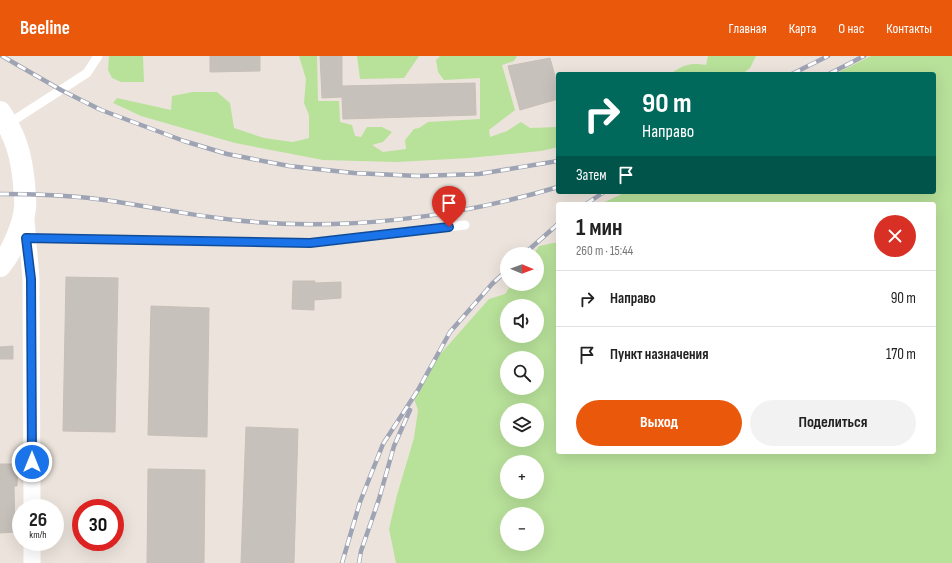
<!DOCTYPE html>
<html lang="ru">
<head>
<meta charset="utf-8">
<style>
	body { margin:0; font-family:"Sofia Sans Condensed",sans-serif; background:#f2f2f2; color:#222; height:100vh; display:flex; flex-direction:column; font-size:15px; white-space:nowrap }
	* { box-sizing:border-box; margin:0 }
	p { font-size:13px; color:#767676 }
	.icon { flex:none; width:22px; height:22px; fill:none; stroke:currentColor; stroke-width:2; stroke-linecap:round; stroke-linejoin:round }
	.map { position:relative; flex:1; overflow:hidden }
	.details { position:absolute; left:556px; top:146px; width:380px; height:252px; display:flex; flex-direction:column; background:#fff; border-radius:4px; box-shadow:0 4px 16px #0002 }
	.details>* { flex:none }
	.banner { position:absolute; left:556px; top:16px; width:380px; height:122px; border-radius:4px; box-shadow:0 4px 16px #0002; background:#00695c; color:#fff; overflow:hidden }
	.needle { width:26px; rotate:91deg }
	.fabs { position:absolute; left:500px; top:191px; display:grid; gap:8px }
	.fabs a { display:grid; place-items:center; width:44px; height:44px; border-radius:50%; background:#fff; box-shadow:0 4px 16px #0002; font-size:20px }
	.speed { position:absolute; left:12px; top:443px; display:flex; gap:8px; font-size:20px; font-weight:700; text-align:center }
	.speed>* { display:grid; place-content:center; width:52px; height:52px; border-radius:50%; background:#fff; box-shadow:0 4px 16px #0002; line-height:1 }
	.speed small { font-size:10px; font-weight:400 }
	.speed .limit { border:6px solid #d22; background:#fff; color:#111 }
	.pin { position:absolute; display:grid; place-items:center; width:34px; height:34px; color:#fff; margin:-41px -17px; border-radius:50% 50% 50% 0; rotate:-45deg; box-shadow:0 0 4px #0007 }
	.pin .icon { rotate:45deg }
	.me { position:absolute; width:44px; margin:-22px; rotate:0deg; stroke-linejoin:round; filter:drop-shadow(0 0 3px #0008) }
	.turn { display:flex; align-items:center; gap:14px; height:84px; padding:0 20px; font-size:18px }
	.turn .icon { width:52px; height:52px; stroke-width:2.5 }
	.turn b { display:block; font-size:28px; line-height:34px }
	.then { display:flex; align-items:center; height:38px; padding:0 20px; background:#0003; gap:8px; font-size:15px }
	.round { display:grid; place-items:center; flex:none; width:42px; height:42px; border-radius:21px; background:#f2f2f2 }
	.summary { display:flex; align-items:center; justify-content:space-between; height:68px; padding:0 20px }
	h1 { font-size:24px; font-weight:700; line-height:30px }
	.button { display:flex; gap:8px; margin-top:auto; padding:8px 20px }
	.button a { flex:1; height:46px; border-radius:24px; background:#ea580c; color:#fff; font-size:16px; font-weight:700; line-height:46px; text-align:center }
	.button a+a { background:#f2f2f2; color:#222 }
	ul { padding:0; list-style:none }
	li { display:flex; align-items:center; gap:12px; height:56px; padding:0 20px; border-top:1px solid #e0e0e0 }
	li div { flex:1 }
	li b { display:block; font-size:15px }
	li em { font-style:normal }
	header { display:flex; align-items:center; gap:24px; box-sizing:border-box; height:56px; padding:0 20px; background:#ea580c; color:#fff }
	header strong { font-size:19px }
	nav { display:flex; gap:22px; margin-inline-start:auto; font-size:14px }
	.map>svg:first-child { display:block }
	.green { fill:#b8e19a; fill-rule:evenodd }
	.building { fill:#c7c1bc; stroke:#c7bfb6 }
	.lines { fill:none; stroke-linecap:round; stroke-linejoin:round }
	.service { stroke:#fff; stroke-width:9 }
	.minor { stroke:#fff; stroke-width:17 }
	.tertiary { stroke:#fff; stroke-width:22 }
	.rail-casing { stroke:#9fa4b4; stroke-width:4.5 }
	.rail { stroke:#fff; stroke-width:3; stroke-dasharray:9; stroke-linecap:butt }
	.route-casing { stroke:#114b97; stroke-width:10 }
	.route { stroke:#1a73e8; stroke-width:7 }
</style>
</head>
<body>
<header>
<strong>Beeline</strong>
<nav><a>Главная</a><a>Карта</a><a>О нас</a><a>Контакты</a></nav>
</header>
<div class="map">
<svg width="952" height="507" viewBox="0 0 952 507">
	<rect width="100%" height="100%" fill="#ece4dc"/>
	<path class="green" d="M109,0h34l1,26h-23l-9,-4 -4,-8z
		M299,0h18l1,45h21l1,21 12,3 3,11 6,1 6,-10h15l10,5 -9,10 -11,3 11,7 23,-3 -1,-9 9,-11 5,-1 9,-6 52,-3v-41l-36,2 -6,-8 -2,-12 4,-4h77l-3,5 -12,4 13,45 -26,20 1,7 17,-6 14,-9 9,6 28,-1v20l-17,4 -72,7 -72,4 -74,-2 -88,-17 -94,-27 -28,-13 4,-5 54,12 1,-14 21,-4h24l13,11 4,25 30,10 29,4 16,-4v-23l-5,-12 2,-24z
		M357,0h62l-15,22 -44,1z
		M708,0h48l-6,12 -8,6h-70l1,-2c13,-8 18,-9 33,-7z
		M871,0h81v507h-556l-7,-34 8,-34 17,-57 4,-28 -5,-14 23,-37 53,-60 16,-5 7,-10h25v-30h-3l5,-8 19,-4v210h376v-248h-334l20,-9 4,-3h310v-118h-99zM507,250h30v30h-30zM507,302h30v30h-30zM507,354h30v30h-30zM507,406h30v30h-30zM507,458h30v30h-30z"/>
	<path class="building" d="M210,0h50v15l-50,1z
		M320,0h22v30l133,-3 1,32 -133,4 -1,-22 -20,1z
		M550,2l8,29v12l-38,11 -12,-44z
		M66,221l52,1 -3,154 -52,-1z
		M293,225h22v2l26,-1v16l-27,2v10l-22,-1z
		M151,250l58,2 -2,129 -59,-2z
		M13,290v13h-13v-12z
		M246,371l52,2 -4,134h-53z
		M0,408h18l-1,22h-3l1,46 -15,1z
		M148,413l57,1 -1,93h-57z"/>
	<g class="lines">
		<path class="service" d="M8,68l79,-51 11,-17
			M26,182l284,5 155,-18"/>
		<path class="minor" d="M26,164l5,59 1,229
			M32,486v21"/>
		<path class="tertiary" d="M0,56c16,24 21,43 24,71 0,8 2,17 1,25 -2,18 -13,44 -25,58"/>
		<g class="rail-casing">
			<path id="rail" d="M2,0l59,34 40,20 83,31 43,13 62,12 65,7 64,3 61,-2 79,-13
				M792,18l36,-18
				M829,18l35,-18
				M0,138c32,0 65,1 97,5 46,6 91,16 137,21 108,12 220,-2 324,-33
				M586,148l18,-12
				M524,198l34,-30
				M342,507l18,-61 23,-58 35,-54 32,-58 42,-48 15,-14
				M359,507l2,-12 18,-52 15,-53 16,-36"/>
		</g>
		<use href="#rail" class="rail"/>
	</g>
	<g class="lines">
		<g class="route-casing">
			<path id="route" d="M32,406l-1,-183 -5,-41 284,5 139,-16"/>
		</g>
		<use href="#route" class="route"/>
	</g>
</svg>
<div class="fabs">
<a><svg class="needle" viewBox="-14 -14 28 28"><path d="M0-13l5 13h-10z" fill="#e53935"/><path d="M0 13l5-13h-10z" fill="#767676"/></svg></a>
<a><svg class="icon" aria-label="sound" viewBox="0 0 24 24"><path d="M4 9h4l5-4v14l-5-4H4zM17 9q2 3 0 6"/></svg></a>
<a><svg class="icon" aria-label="search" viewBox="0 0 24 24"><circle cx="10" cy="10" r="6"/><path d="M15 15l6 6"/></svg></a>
<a><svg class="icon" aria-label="layers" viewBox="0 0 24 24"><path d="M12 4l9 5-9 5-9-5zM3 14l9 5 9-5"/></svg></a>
<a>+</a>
<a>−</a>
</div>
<div class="speed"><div>26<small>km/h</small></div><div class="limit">30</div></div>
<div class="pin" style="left:449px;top:171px;background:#d93025"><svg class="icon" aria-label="arrive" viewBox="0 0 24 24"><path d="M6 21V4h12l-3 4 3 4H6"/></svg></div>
<svg class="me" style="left:32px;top:406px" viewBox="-20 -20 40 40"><circle r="17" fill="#1a73e8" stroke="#fff" stroke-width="3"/><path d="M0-11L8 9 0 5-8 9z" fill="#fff"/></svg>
<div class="banner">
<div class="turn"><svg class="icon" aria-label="right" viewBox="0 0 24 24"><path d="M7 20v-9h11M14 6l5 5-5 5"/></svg><div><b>90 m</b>Направо</div></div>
<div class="then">Затем<svg class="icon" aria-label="arrive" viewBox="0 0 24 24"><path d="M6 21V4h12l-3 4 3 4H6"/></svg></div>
</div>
<section class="details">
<div class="summary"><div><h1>1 мин</h1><p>260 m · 15:44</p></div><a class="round" style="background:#d93025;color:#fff"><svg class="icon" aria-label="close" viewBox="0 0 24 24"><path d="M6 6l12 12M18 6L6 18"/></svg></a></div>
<ul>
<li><svg class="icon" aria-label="right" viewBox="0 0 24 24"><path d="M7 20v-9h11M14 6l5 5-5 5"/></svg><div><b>Направо</b></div><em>90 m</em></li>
<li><svg class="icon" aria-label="arrive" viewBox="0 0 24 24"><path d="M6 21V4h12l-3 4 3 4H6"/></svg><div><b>Пункт назначения</b></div><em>170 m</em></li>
</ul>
<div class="button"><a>Выход</a><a>Поделиться</a></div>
</section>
</div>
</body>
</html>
